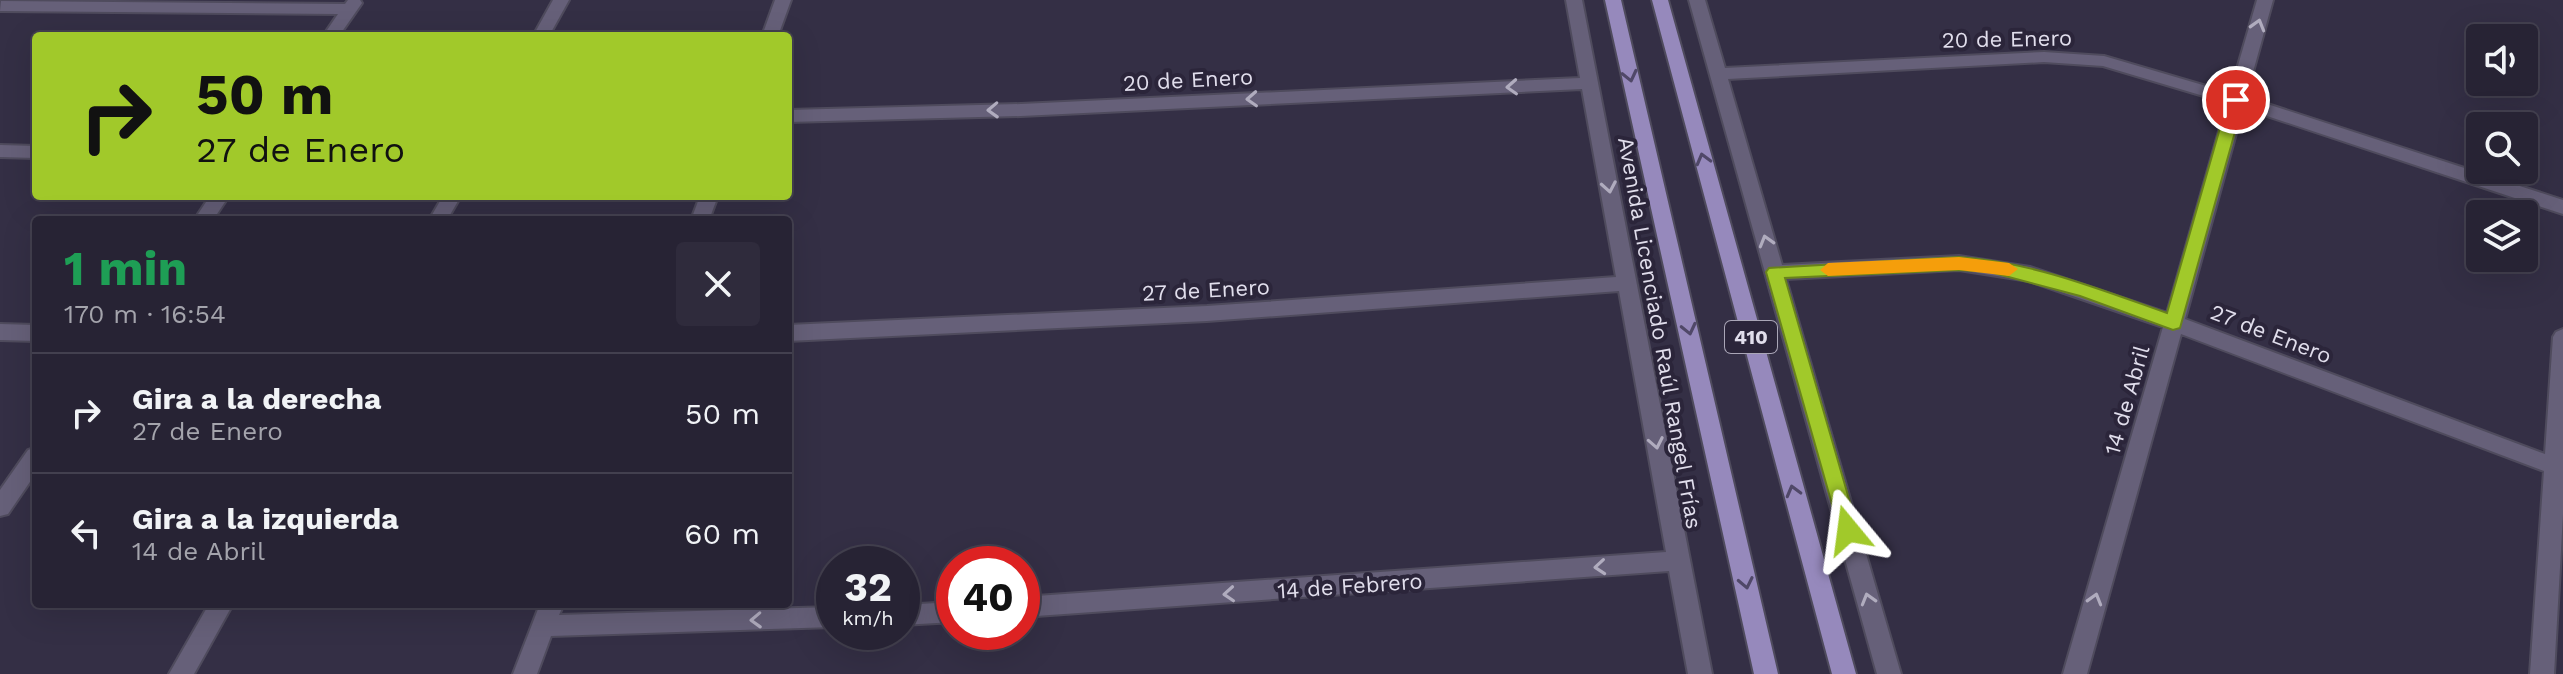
<!DOCTYPE html>
<html lang="es">
<head>
<meta charset="utf-8">
<style>
	body { margin:0; font-family:"Work Sans",sans-serif; background:#2f2b3c; color:#f1f3f6; height:100vh; display:flex; flex-direction:column; font-size:30px; white-space:nowrap }
	* { box-sizing:border-box; margin:0 }
	p { font-size:26px; color:#a4a4ac }
	.icon { flex:none; width:44px; height:44px; fill:none; stroke:currentColor; stroke-width:2; stroke-linecap:round; stroke-linejoin:round }
	.map { position:relative; flex:1; overflow:hidden }
	.sheet { position:absolute; left:32px; top:216px; width:760px; height:392px; display:flex; flex-direction:column; background:#272334; border-radius:8px; box-shadow:0 8px 32px #0002,0 0 0 2px #43404f }
	.sheet>* { flex:none }
	.banner { position:absolute; left:32px; top:32px; width:760px; height:168px; border-radius:8px; box-shadow:0 8px 32px #0002,0 0 0 2px #43404f; background:#a1c92a; color:#111; overflow:hidden }
	.buttons { position:absolute; left:2466px; top:24px; display:grid; gap:16px }
	.buttons a { display:grid; place-items:center; width:72px; height:72px; border-radius:8px; background:#272334; box-shadow:0 8px 32px #0002,0 0 0 2px #43404f; font-size:40px }
	.speed { position:absolute; left:816px; top:546px; display:flex; gap:16px; font-size:40px; font-weight:700; text-align:center }
	.speed>* { display:grid; place-content:center; width:104px; height:104px; border-radius:50%; background:#272334; box-shadow:0 8px 32px #0002,0 0 0 2px #43404f; line-height:1 }
	.speed small { font-size:20px; font-weight:400 }
	.speed .limit { border:12px solid #d22; background:#fff; color:#111 }
	.pin { position:absolute; display:grid; place-items:center; width:68px; height:68px; color:#fff; margin:-34px; border:4px solid #fff; border-radius:50%; box-shadow:0 2px 8px #0007 }
	.me { position:absolute; width:88px; margin:-44px; rotate:344deg; stroke-linejoin:round; filter:drop-shadow(0 0 6px #0008) }
	.turn { display:flex; align-items:center; gap:28px; height:168px; padding:0 32px; font-size:36px }
	.turn .icon { width:104px; height:104px; stroke-width:2.5 }
	.turn b { display:block; font-size:56px; line-height:68px }
	.round { display:grid; place-items:center; flex:none; width:84px; height:84px; border-radius:8px; background:#2f2b3c }
	.head { display:flex; align-items:center; justify-content:space-between; height:136px; padding:0 32px }
	h1 { font-size:48px; font-weight:700; line-height:60px; color:#1e9e55 }
	ul { padding:0; list-style:none }
	li { display:flex; align-items:center; gap:24px; height:120px; padding:0 32px; border-top:2px solid #43404f }
	li div { flex:1 }
	li b { display:block; font-size:30px }
	li em { font-style:normal }
	.map>svg:first-child { display:block }
	.lines { fill:none; stroke-linecap:round; stroke-linejoin:round }
	.minor-casing { stroke:#4f4b5d; stroke-width:4 }
	.major-casing { stroke:#4f4b5d; stroke-width:4 }
	.minor { fill:#666079; fill-rule:evenodd }
	.major { fill:#9689bc; fill-rule:evenodd }
	.oneway { stroke:#b0acbe }
	.oneway2 { stroke:#504868 }
	.route { fill:#a1c92a; stroke:#69831b; stroke-width:2 }
	.slow { fill:#f59e0b }
	.labels { text-anchor:middle; dominant-baseline:central; stroke-width:8; stroke-linejoin:round; paint-order:stroke }
	.shield { fill:#2b253a; stroke:#aaa6b7; stroke-width:2 }
	.shield-label { font-size:20px; font-weight:bold; fill:#e1deec }
	.street-label { font-size:22px; fill:#e1deec; stroke:#2b253a }
</style>
</head>
<body>
<div class="map">
<svg width="2563" height="674" viewBox="0 0 2563 674">
	<rect width="100%" height="100%" fill="#342f45"/>
	<g class="lines">
		<g class="minor-casing">
			<path id="minor" d="M348,0h12l2,3 -23,33h-16l15,-22 -338,-3 1,-10 344,3z
				M553,0h16l-20,36h-16z
				M775,0h16l-13,36h-16z
				M1566,0h16l130,674h-24l-19,-103 -647,46v-20l644,-45 -47,-261 -412,30 -419,20v-16l419,-19 409,-29 -34,-188 -561,27 -233,6v-12l233,-6 559,-26z
				M1689,0h16l20,68 319,-16 60,4 126,37 27,-93h16l-27,97 317,103v14l-320,-106 -58,211 360,135 8,-117 3,-5 7,-3v185l-9,160h-24l14,-203 -363,-137 -94,340h-24l100,-347 -134,-46 -70,-11 -173,9 115,395h-24zM2044,62l59,4 124,37 -60,210 -137,-46 -71,-11 -177,9 -54,-186z
				M0,145l36,1v12l-36,-1z
				M210,196h19l-16,24h-19z
				M443,196h18l-14,24h-18z
				M700,196h18l-9,24h-18z
				M0,324l36,1v16l-36,-1z
				M36,447v26l-28,41 -8,2v-26l28,-40z
				M954,602v20l-52,3v-20z
				M209,604h24l-39,70h-25z
				M540,604h24l-5,11 275,-8v20l-283,9 -14,38h-24z"/>
		</g>
		<g class="major-casing">
			<path id="major" d="M1605,0h16l157,674h-24z
				M1652,0h16l188,674h-24z"/>
		</g>
		<use href="#minor" class="minor"/>
		<use href="#major" class="major"/>
	</g>
	<defs><path id="oneway-chevron" d="M-2-3.5L2.5 0L-2 3.5" fill="none" stroke-width="1.6" stroke-linecap="round" stroke-linejoin="round" transform="scale(2)"/></defs>
	<g class="oneway">
		<use href="#oneway-chevron" transform="translate(2258 25) rotate(-74)"/>
		<use href="#oneway-chevron" transform="translate(1512 87) rotate(177)"/>
		<use href="#oneway-chevron" transform="translate(1252 99) rotate(177)"/>
		<use href="#oneway-chevron" transform="translate(993 110) rotate(178)"/>
		<use href="#oneway-chevron" transform="translate(1609 187) rotate(80)"/>
		<use href="#oneway-chevron" transform="translate(1766 241) rotate(-106)"/>
		<use href="#oneway-chevron" transform="translate(1656 443) rotate(79)"/>
		<use href="#oneway-chevron" transform="translate(1600 567) rotate(175)"/>
		<use href="#oneway-chevron" transform="translate(1229 594) rotate(176)"/>
		<use href="#oneway-chevron" transform="translate(1868 599) rotate(-106)"/>
		<use href="#oneway-chevron" transform="translate(2095 599) rotate(-74)"/>
		<use href="#oneway-chevron" transform="translate(756 620) rotate(178)"/>
	</g>
	<g class="oneway2">
		<use href="#oneway-chevron" transform="translate(1630 76) rotate(77)"/>
		<use href="#oneway-chevron" transform="translate(1703 159) rotate(-105)"/>
		<use href="#oneway-chevron" transform="translate(1689 329) rotate(77)"/>
		<use href="#oneway-chevron" transform="translate(1793 491) rotate(-105)"/>
		<use href="#oneway-chevron" transform="translate(1746 583) rotate(78)"/>
	</g>
	<path class="route" d="M2236,95l8,5 -64,228 -7,2 -93,-34 -90,-24 -31,-2 -174,8 73,252 -3,6 -7,2 -7,-2 -75,-264 3,-4 190,-11c73,5 140,32 208,56l61,-213z"/>
	<path class="slow" d="M1959,257l50,6 9,6 -9,7 -50,-6 -131,6 -8,-6 8,-7z"/>
	<g class="labels">
		<rect class="shield" x="1725" y="321" width="52" height="32" rx="6"/>
		<g class="shield-label">
			<text x="1751" y="337">410</text>
		</g>
		<g class="street-label">
			<text transform="translate(2007 39) rotate(-1)">20 de Enero</text>
			<text transform="translate(1188 80) rotate(-3)">20 de Enero</text>
			<text transform="translate(1206 290) rotate(-3)">27 de Enero</text>
			<text transform="translate(1660 333) rotate(80)">Avenida Licenciado Raúl Rangel Frías</text>
			<text transform="translate(2271 334) rotate(21)">27 de Enero</text>
			<text transform="translate(2127 400) rotate(-74)">14 de Abril</text>
			<text transform="translate(1350 586) rotate(-4)">14 de Febrero</text>
		</g>
	</g>
</svg>
<div class="buttons">
<a><svg class="icon" aria-label="sound" viewBox="0 0 24 24"><path d="M4 9h4l5-4v14l-5-4H4zM17 9q2 3 0 6"/></svg></a>
<a><svg class="icon" aria-label="search" viewBox="0 0 24 24"><circle cx="10" cy="10" r="6"/><path d="M15 15l6 6"/></svg></a>
<a><svg class="icon" aria-label="layers" viewBox="0 0 24 24"><path d="M12 4l9 5-9 5-9-5zM3 14l9 5 9-5"/></svg></a>
</div>
<div class="speed"><div>32<small>km/h</small></div><div class="limit">40</div></div>
<div class="pin" style="left:2236px;top:100px;background:#d93025"><svg class="icon" aria-label="arrive" viewBox="0 0 24 24"><path d="M6 21V4h12l-3 4 3 4H6"/></svg></div>
<svg class="me" style="left:1848px;top:530px" viewBox="-20 -20 40 40"><path d="M0-17L14 15 0 8-14 15z" fill="#a1c92a" stroke="#fff" stroke-width="4"/></svg>
<div class="banner">
<div class="turn"><svg class="icon" aria-label="right" viewBox="0 0 24 24"><path d="M7 20v-9h11M14 6l5 5-5 5"/></svg><div><b>50 m</b>27 de Enero</div></div>
</div>
<section class="sheet">
<div class="head"><div><h1>1 min</h1><p>170 m · 16:54</p></div><a class="round"><svg class="icon" aria-label="close" viewBox="0 0 24 24"><path d="M6 6l12 12M18 6L6 18"/></svg></a></div>
<ul>
<li><svg class="icon" aria-label="right" viewBox="0 0 24 24"><path d="M7 20v-9h11M14 6l5 5-5 5"/></svg><div><b>Gira a la derecha</b><p>27 de Enero</p></div><em>50 m</em></li>
<li><svg class="icon" aria-label="left" viewBox="0 0 24 24"><path d="M17 20v-9H6M10 6l-5 5 5 5"/></svg><div><b>Gira a la izquierda</b><p>14 de Abril</p></div><em>60 m</em></li>
</ul>
</section>
</div>
</body>
</html>
